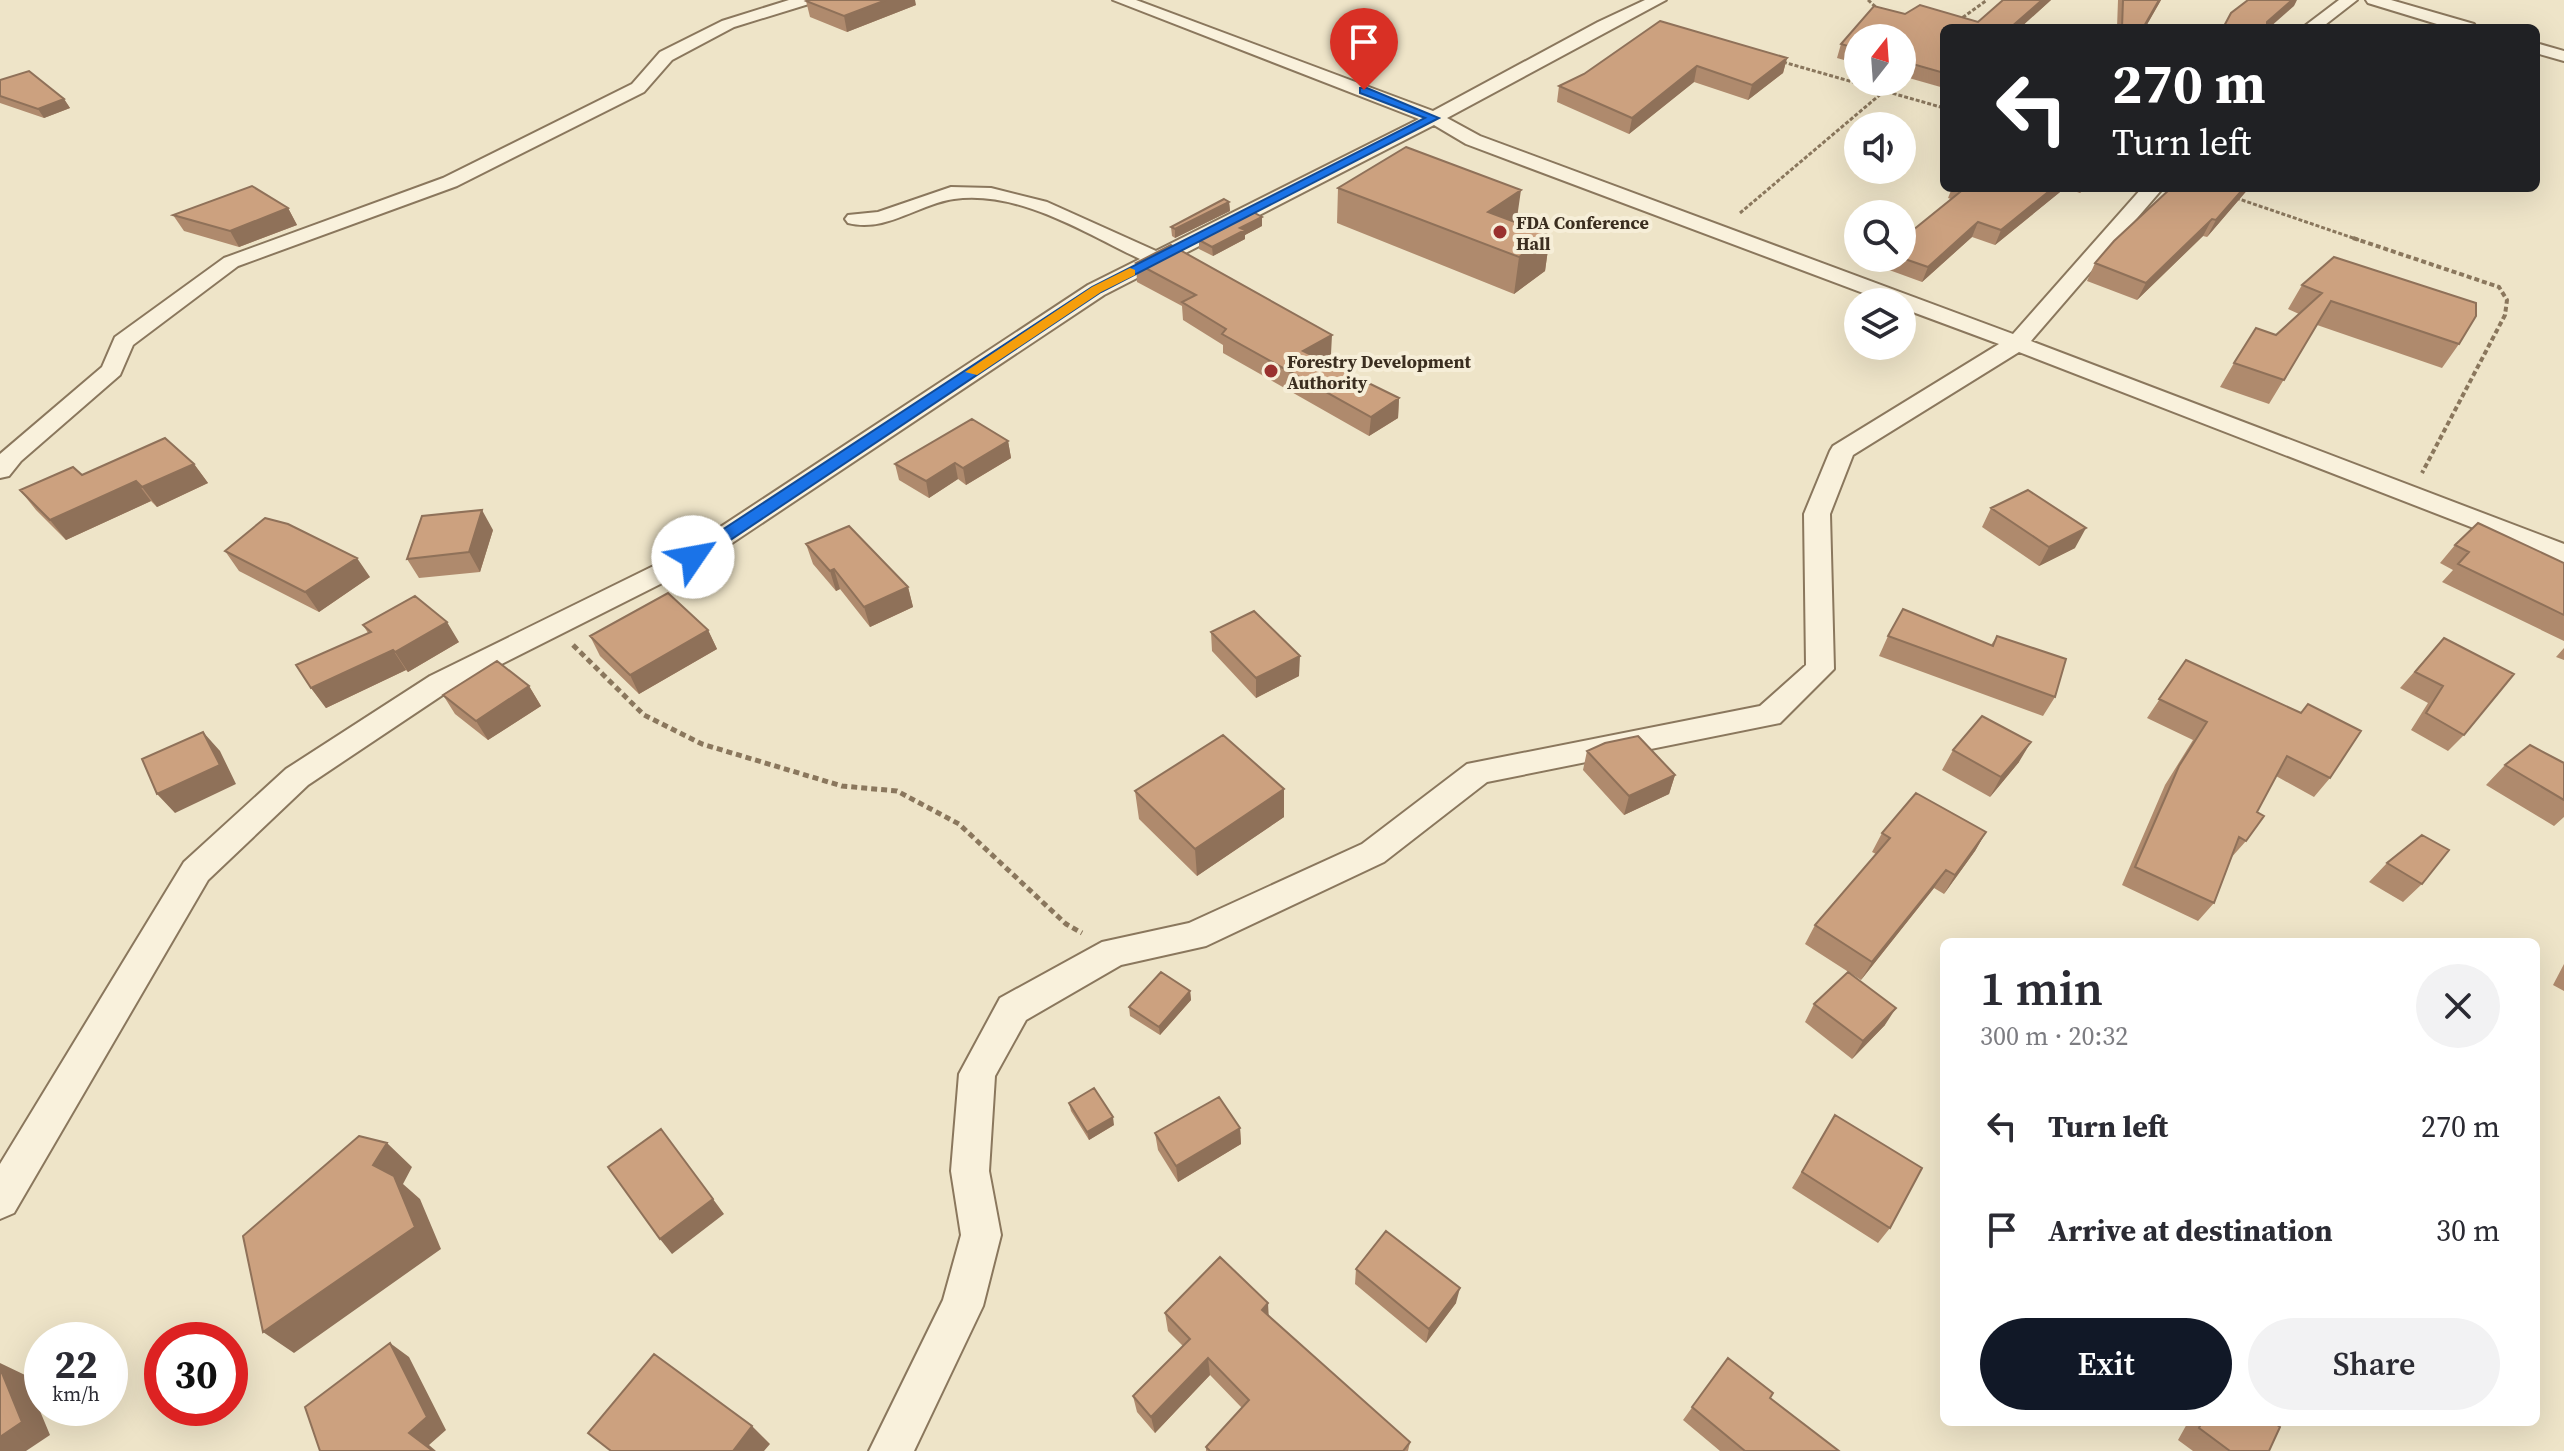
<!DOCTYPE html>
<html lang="en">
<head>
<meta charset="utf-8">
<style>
	body { margin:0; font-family:"Source Serif 4",serif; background:#f2f2f3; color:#2b2b33; height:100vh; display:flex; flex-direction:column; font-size:30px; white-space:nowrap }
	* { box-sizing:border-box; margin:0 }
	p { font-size:26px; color:#7c7c81 }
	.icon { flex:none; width:44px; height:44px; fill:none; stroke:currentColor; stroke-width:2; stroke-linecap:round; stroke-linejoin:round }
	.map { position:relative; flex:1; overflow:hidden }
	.details { position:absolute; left:1940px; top:938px; width:600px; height:488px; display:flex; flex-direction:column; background:#fff; border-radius:12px; box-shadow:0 8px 32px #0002 }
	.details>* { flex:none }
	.banner { position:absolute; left:1940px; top:24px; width:600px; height:168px; border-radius:12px; box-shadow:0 8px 32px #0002; background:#202124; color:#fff; overflow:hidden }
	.needle { width:52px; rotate:17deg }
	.controls { position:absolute; left:1844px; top:24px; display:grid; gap:16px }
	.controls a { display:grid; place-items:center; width:72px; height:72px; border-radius:50%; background:#fff; box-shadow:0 8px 32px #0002; font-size:40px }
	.speed { position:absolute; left:24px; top:1322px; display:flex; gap:16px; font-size:40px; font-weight:700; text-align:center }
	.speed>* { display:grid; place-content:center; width:104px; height:104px; border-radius:50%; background:#fff; box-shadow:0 8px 32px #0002; line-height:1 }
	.speed small { font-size:20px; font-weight:400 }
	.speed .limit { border:12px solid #d22; background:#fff; color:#111 }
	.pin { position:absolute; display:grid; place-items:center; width:68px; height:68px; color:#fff; margin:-82px -34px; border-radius:50% 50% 50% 0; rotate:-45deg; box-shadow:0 0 8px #0007 }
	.pin .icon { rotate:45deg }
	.me { position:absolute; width:88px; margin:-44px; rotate:57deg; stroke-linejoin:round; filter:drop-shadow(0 0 6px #0008) }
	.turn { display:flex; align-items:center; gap:28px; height:168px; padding:0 40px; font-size:36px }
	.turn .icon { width:104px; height:104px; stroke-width:2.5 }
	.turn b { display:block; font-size:56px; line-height:68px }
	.round { display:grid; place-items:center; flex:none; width:84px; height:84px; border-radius:42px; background:#f2f2f3 }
	.headline { display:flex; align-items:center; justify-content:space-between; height:136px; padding:0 40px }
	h1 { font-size:48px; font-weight:600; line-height:60px }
	.cta { display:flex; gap:16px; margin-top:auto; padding:16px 40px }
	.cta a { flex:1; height:92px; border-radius:48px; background:#111827; color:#fff; font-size:32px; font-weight:600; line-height:92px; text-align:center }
	.cta a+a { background:#f2f2f3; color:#2b2b33 }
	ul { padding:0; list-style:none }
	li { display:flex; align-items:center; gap:24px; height:104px; padding:0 40px }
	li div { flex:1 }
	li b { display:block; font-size:30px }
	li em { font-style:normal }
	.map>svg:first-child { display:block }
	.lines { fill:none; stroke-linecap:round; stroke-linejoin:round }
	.street-casing { stroke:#8a775d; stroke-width:4 }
	.path-far2 { stroke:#8a775d; stroke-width:3; stroke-dasharray:4 2; stroke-linecap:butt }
	.path-far1 { stroke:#8a775d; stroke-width:4; stroke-dasharray:5 3; stroke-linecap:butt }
	.path { stroke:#8a775d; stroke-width:5; stroke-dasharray:6 4; stroke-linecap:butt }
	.street { fill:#f9f1dc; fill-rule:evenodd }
	.wall { fill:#af8a6d }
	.shaded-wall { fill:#8f7159 }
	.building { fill:#cca17f; stroke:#8f7159; stroke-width:2 }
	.route { fill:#1a73e8; stroke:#114b97; stroke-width:2 }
	.slow { fill:#f59e0b }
	.poi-dot { fill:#99312e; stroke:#f6eed8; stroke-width:3 }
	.labels { text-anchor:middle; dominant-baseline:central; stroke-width:8; stroke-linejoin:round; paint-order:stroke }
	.far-poi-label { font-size:18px; font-weight:bold; fill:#3b2e20; stroke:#f6eed8; text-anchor:start }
</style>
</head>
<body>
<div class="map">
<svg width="2564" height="1451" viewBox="0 0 2564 1451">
	<rect width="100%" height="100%" fill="#eee4c8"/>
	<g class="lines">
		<g class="street-casing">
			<path id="street" d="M789,0h25l-2,3 -78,24 -62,33 -28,32 -187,94 -219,80 -105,79 -13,30 -99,86 -12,15 -9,2v-24l102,-87 13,-30 109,-79 219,-80 189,-94 28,-32 62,-31z
				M1113,0h23l297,111 165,-89 47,-22h21l-219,118 33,18 533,198 129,-146h21l-132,153 533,203v19l-545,-211 -166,103 -23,59 4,155 -54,54 -293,59 -103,80 -178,84 -85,19 -95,55 -31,56 -6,95 12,64 -18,71 -69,145h-45l74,-151 18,-65 -10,-64 8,-97 41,-76 102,-56 87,-19 173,-79 105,-80 293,-58 46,-41 -2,-151 26,-63 3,-5 166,-102 -97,-36v-6h-15l-421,-158 -32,-19 -330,170 -402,268 -252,127 -142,95 -100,95 -194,333 -14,6v-55l184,-302 102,-93 144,-93 254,-125 404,-266 52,-26c-55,-26 -121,-69 -186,-60 -36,5 -68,34 -106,24l-3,-4 3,-4 30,-3 73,-25 40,1 56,14 109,49 263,-132z
				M2339,0h18l-36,28h-19z
				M2366,0h25l83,24 2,4h-26l-82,-25z
				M2536,43l28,8v10l-28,-8z"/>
		</g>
		<path class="path-far2" d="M1868,0l11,10
			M1948,28l39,-28
			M1783,62l161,46
			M2236,198l123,42
			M1740,213l155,-131"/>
		<path class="path-far1" d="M2353,238l146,49 8,13 -2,15 -83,158"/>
		<path class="path" d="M573,645l71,70 58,29 140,42 55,5 62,33 107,100 16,9"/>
		<use href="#street" class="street"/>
	</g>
	<path class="wall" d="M2003,0h48l-31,28h-76v60l-42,-12v-38h-44v26l-21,-6 4,-14 64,-30 73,8z
		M2118,0h43l-16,28h-28z
		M806,1l110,4 -69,27 -37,-15z
		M1787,58l-4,15 -35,27 -54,-18 -65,52 -72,-32 2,-16 25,-12z
		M0,80l64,19 6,9 -26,10 -44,-15z
		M1338,188l178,34 34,13 -5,36 -31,23 -177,-71z
		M1952,188h134l-6,5 -15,-5 -70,57 -23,-8 -50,45 -41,-15 3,-9h18l49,-59 -3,-1z
		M2171,188h78l-42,49 -4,-1 -66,64 -50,-19 8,-18z
		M1229,202l1,9 -55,27 -3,-2 -1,-9z
		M288,208l9,17 -58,22 -55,-16 -11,-16z
		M1262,226l-17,9v4l-32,17 -14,-7v-9z
		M1136,263l195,91 -10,6 78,38 -1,20 -29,18 -146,-83v-8l-40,-25 -1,-14 -45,-24z
		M2302,285l157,59 -17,24 -125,-43 -48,79 -49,-17 14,-24 42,-28 23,-21 -11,-5z
		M1008,441l3,17 -45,27 -8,-6 -29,19 -30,-18 -4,-16z
		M194,464l14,19 -51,24 -6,-6 -85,39 -30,-30 -16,-20 62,-15z
		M1991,508l84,40 -36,18 -57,-39z
		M493,530l-13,42 -61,6 -12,-19z
		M806,544l102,43 5,20 -43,20 -30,-38 -4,2 -23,-27z
		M2455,545l109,18v78l-122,-59 11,-12 -13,-7z
		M225,551l145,26 -51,35 -80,-41z
		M363,625l96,17 -51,30 -2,-2 -80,38 -15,-20 57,-55z
		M708,630l9,19 -78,45 -39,-38 -10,-20z
		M1211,632l88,44 -43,22 -44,-47z
		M1888,636l103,9 6,-9 58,61 -12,19 -164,-60z
		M2444,638l20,97 -16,16 -37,-21 17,-27 -28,-15z
		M2564,648v12l-8,-3z
		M2186,660l144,118 -16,19 -38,-21 -19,36 -11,29 -16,18 -16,44 -16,18 -76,-36 43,-100 28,-45 -46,-22z
		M529,686l12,20 -53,34 -33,-26 -12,-19z
		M1953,750l66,12 -29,35 -48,-27z
		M1587,751l88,24 -6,19 -45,21 -41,-45z
		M2564,763v54l-10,9 -68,-41 19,-20z
		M1284,789v28l-87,59 -58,-57 -4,-28z
		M1986,832l-11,19 -31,43 -10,-6 -73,92 -56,-36 10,-19 61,-71 -4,-2 10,-19z
		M2387,863l35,21 -19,18 -34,-20z
		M2564,964v27l-11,-6z
		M1190,991l1,9 -31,35 -30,-19 -1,-9z
		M1814,1004l71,21 -33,34 -47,-37z
		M1069,1103l45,22 -25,15 -18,-29z
		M1835,1115l55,113 -12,15 -86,-55z
		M1240,1128l1,16 -63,38 -20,-32 -3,-17z
		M1356,1269l100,34 -30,40 -71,-59z
		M1268,1303v13l142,126 -2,9h-202v-4l36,-39 -32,-33 -55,58 -18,-21 -4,-16 50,-50 -15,-15 -3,-18z
		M1728,1358l42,40 69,53h-119l-37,-31z
		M2188,1422h85l-4,29h-76l-15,-11z"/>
	<path class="shaded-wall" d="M886,0h29l1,5 -69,27 -3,-16z
		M2042,0h9l-31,28h-10z
		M2159,0h2l-16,28h-2z
		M2292,0h5l-3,6 -25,22h-5l3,-6z
		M1787,58l-4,15 -35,27 4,-15z
		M1697,66l-3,16 -65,52 3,-16z
		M64,99l6,9 -26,10 -6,-9z
		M2053,188h12l-70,57 6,-15z
		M2244,188h5l-42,49 9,-17z
		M1521,190l-5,35 -28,-13z
		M1229,202l1,9 -55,27v-9z
		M288,208l9,17 -58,22 -9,-16z
		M1262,217v9l-17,9v4l-32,17 -1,-9 28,-19z
		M2212,219l-9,17 -66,64 9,-17z
		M1978,222l-6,15 -50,45 6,-15z
		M1550,235l-5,36 -31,23 5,-37z
		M1332,335l-1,19 -28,16v-19z
		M1399,398l-1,20 -29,18 2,-19z
		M1008,441l3,17 -45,27 -3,-17z
		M955,463l3,16 -29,19 -3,-17z
		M194,464l14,19 -51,24 -15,-20z
		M136,481l15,20 -85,39 -16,-20z
		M482,510l11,20 -13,42 -11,-20z
		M2086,528l-11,20 -36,18 10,-19z
		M357,558l13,19 -51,35 -14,-20z
		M834,569l6,20 -4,2 -6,-20z
		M908,587l5,20 -43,20 -6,-20z
		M447,622l12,20 -51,30 -13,-20z
		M708,630l9,19 -78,45 -9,-19z
		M393,650l13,20 -80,38 -15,-20z
		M1300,656l-1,20 -43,22v-20z
		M529,686l12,20 -53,34 -12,-19z
		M203,732l17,19 16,33 -61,29 -18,-19z
		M2031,742l-12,20 -29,35 11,-20z
		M1675,775l-6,19 -45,21 5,-19z
		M1284,789v28l-87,59 -2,-27z
		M1986,832l-11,19 -31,43 11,-19z
		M1946,870l-12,18 -73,92 11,-18z
		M1190,991l1,9 -31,35 -1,-8z
		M1896,1008l-11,17 -33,34 11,-18z
		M1113,1117l1,8 -25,15 -2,-8z
		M1240,1128l1,16 -63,38 -2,-16z
		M387,1143l25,24 -9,17 17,15 21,50 -147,104 -31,-21z
		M713,1199l11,15 -52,40 -12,-15z
		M1460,1288l-4,15 -30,40 3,-14z
		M1268,1303l1,18 -7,-11z
		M390,1343l19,14 37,73 -17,15 7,6h-3l-24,-18z
		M1208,1358l2,17 -55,58 -4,-16z
		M0,1363l25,12 25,60 -24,16h-26z
		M752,1426l18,18 -6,7h-31z"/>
	<path class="building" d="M808,0h78l-42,16 -38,-15z
		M2003,0h39l-32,28h-66v45l-42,-12v-23h-44v11l-17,-5 33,-38 31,8 15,-9 58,17z
		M2123,0h36l-16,28h-21z
		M2248,0h44l-25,22v6h-44l8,-15z
		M1660,21l127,37 -35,27 -55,-19 -65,52 -73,-32 25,-12z
		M29,71l35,28 -26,10 -38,-13v-16z
		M1406,147l115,43 -33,22 62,23 -31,22 -181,-69z
		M252,186l36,22 -58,23 -57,-16z
		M1965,188h88l-52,42 -23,-8 -50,45 -26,-9v-19z
		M2171,188h73l-28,32 -4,-1 -66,64 -51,-20 19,-22z
		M1224,199l5,3 -54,27 -4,-2z
		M1253,212l9,5 -22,11 5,2 -33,17 -13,-7z
		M1171,245l161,90 -29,16 96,47 -28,19 -149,-83 4,-5 -44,-27 14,-7 -60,-32z
		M2334,257l142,46v13l-17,28 -128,-43 -47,79 -50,-17 22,-35 20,7 46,-42 -20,-8z
		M972,419l36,22 -45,27 -8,-5 -29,18 -31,-17z
		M165,438l29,26 -52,23 -6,-6 -86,39 -30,-30 53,-23 9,8z
		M2028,490l58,38 -37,19 -58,-39z
		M482,510l-13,42 -62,7 15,-43z
		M265,518l23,6 69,34 -52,34 -80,-41z
		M2478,523l86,40v52l-106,-51 11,-12 -14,-7z
		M849,526l59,61 -44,20 -30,-38 -4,2 -24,-27z
		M668,593l40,37 -78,45 -40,-39z
		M415,596l32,26 -52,30 -2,-2 -82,38 -15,-23 75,-33 -8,-7z
		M1903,609l90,37 4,-10 69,23 -11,38 -167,-61z
		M1254,611l46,45 -44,22 -45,-46z
		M2444,638l70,36 -50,61 -38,-22 17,-27 -28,-14z
		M2186,660l115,53 7,-9 53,27 -31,47 -43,-22 -30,56 7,4 -18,25 -7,-4 -25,66 -79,-36 44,-101 28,-44 -48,-23z
		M497,661l32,25 -53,35 -33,-26z
		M1982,716l49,26 -30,35 -48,-27z
		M203,732l17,33 -63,29 -15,-35z
		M1223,735l61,54 -89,60 -60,-58z
		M1638,736l37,39 -46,21 -42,-45 18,-8z
		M2530,745l34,18v37l-59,-35z
		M1916,793l70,39 -31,43 -9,-5 -74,92 -57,-37 75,-87 -8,-5z
		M2422,835l27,15 -27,34 -35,-21z
		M1161,972l29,19 -31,36 -30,-20z
		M1848,972l48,36 -33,33 -49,-37z
		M1094,1088l19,29 -26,15 -18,-29z
		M1219,1097l21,31 -64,38 -21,-33z
		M1835,1115l87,53 -32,60 -88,-56z
		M661,1129l52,70 -53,40 -52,-72z
		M359,1136l28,7 -14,22 21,11 21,51 -152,105 -20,-96z
		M1386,1231l74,57 -31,41 -73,-60z
		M1220,1257l48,46 -6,7 148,132 -7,9h-193l-4,-4 43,-47 -41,-42 -57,59 -18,-21 57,-57 -25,-26z
		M390,1343l37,74 -18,16 24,18h-113l-15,-44z
		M654,1354l98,72 -19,25h-122l-23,-18z
		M1728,1358l45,35 -3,5 69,53h-94l-53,-44z
		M0,1368l22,54 -22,15z
		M2202,1422h71l7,5 -11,24h-39l-31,-23z"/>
	<path class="route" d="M1360,88h7l72,30 -338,174 -402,269h-12v-8l405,-266 333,-169 -65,-25z"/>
	<path class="slow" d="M1130,268l5,2v5l-34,17 -124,83 -12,-3 127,-85z"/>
	<g class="poi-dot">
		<circle cx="1500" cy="232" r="8"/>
		<circle cx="1271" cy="371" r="8"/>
	</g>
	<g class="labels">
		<g class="far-poi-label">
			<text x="1516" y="222">FDA Conference<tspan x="1516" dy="21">Hall</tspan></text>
			<text x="1287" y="361">Forestry Development<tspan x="1287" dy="21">Authority</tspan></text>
		</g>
	</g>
</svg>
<div class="controls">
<a><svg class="needle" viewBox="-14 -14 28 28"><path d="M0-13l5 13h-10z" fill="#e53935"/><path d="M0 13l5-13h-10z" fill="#7c7c81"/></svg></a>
<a><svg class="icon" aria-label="sound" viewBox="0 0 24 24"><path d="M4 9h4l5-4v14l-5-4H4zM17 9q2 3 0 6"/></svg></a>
<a><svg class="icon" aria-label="search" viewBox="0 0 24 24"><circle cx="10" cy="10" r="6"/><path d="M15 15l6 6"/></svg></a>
<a><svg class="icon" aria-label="layers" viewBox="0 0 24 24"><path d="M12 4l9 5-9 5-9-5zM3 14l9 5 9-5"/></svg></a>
</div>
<div class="speed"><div>22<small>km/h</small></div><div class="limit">30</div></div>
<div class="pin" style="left:1364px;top:90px;background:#d93025"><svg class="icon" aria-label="arrive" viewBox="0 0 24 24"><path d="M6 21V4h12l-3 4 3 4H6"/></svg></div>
<svg class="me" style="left:693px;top:557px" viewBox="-20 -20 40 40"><circle r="19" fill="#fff"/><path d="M0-13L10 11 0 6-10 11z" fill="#1a73e8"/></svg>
<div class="banner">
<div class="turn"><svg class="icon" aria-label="left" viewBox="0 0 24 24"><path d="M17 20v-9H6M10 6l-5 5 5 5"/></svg><div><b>270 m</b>Turn left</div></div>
</div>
<section class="details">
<div class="headline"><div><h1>1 min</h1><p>300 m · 20:32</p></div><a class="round"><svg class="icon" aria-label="close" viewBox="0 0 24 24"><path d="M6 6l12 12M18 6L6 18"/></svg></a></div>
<ul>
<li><svg class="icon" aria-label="left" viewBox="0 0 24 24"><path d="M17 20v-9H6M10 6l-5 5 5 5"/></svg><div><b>Turn left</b></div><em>270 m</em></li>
<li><svg class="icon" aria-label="arrive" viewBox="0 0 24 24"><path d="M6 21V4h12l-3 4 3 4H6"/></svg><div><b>Arrive at destination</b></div><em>30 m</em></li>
</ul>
<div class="cta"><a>Exit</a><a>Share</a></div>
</section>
</div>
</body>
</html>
